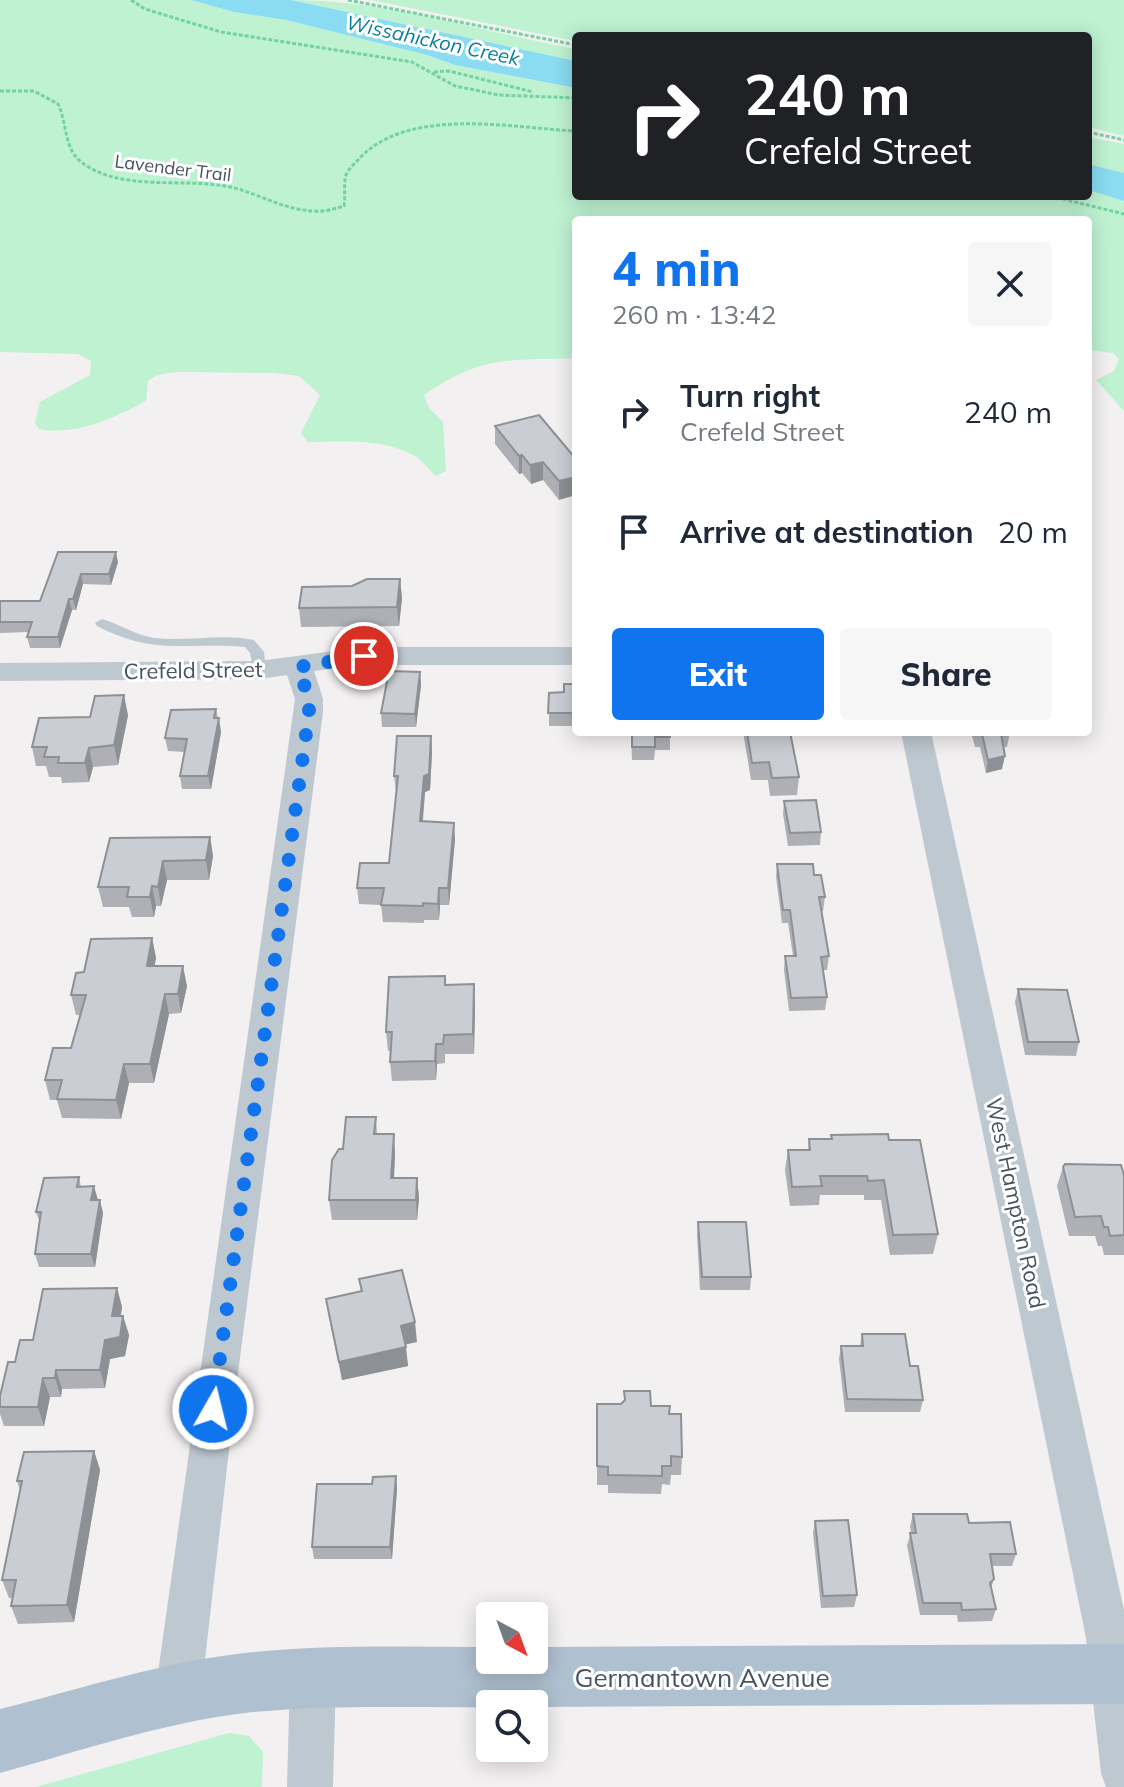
<!DOCTYPE html>
<html lang="en">
<head>
<meta charset="utf-8">
<style>
	body { margin:0; font-family:Mulish,sans-serif; background:#f6f6f7; color:#1f2937; height:100vh; display:flex; flex-direction:column; font-size:30px; white-space:nowrap }
	* { box-sizing:border-box; margin:0 }
	p { font-size:26px; color:#747a83 }
	.icon { flex:none; width:44px; height:44px; fill:none; stroke:currentColor; stroke-width:2; stroke-linecap:round; stroke-linejoin:round }
	.map { position:relative; flex:1; overflow:hidden }
	.sheet { position:absolute; left:572px; top:216px; width:520px; height:520px; display:flex; flex-direction:column; background:#fff; border-radius:8px; box-shadow:0 4px 20px #0003 }
	.sheet>* { flex:none }
	.banner { position:absolute; left:572px; top:32px; width:520px; height:168px; border-radius:8px; box-shadow:0 4px 20px #0003; background:#202124; color:#fff; overflow:hidden }
	.needle { width:52px; rotate:139deg }
	.fabs { position:absolute; left:476px; top:1602px; display:grid; gap:16px }
	.fabs a { display:grid; place-items:center; width:72px; height:72px; border-radius:8px; background:#fff; box-shadow:0 4px 20px #0003; font-size:40px }
	.pin { position:absolute; display:grid; place-items:center; width:68px; height:68px; color:#fff; margin:-34px; border:4px solid #fff; border-radius:50%; box-shadow:0 2px 8px #0007 }
	.me { position:absolute; width:88px; margin:-44px; rotate:8deg; stroke-linejoin:round; filter:drop-shadow(0 0 6px #0008) }
	.turn { display:flex; align-items:center; gap:28px; height:168px; padding:0 40px; font-size:36px }
	.turn .icon { width:104px; height:104px; stroke-width:2.5 }
	.turn b { display:block; font-size:56px; line-height:68px }
	.round { display:grid; place-items:center; flex:none; width:84px; height:84px; border-radius:8px; background:#f6f6f7 }
	.overview { display:flex; align-items:center; justify-content:space-between; height:136px; padding:0 40px }
	h1 { font-size:48px; font-weight:800; line-height:60px; color:#1074ee }
	.action { display:flex; gap:16px; margin-top:auto; padding:16px 40px }
	.action a { flex:1; height:92px; border-radius:8px; background:#1074ee; color:#fff; font-size:32px; font-weight:800; line-height:92px; text-align:center }
	.action a+a { background:#f6f6f7; color:#1f2937 }
	ul { padding:0; list-style:none }
	li { display:flex; align-items:center; gap:24px; height:120px; padding:0 40px }
	li div { flex:1 }
	li b { display:block; font-size:30px }
	li em { font-style:normal }
	.map>svg:first-child { display:block }
	.green { fill:#bef2d1 }
	.water { fill:#89dcf1 }
	.lines { fill:none; stroke-linecap:round; stroke-linejoin:round }
	.path { stroke:#74d2a2; stroke-width:3; stroke-dasharray:4 2; stroke-linecap:butt }
	.service { fill:#bec8d0; fill-rule:evenodd }
	.minor { fill:#bec8d0; fill-rule:evenodd }
	.primary { fill:#afc0d0; fill-rule:evenodd }
	.wall { fill:#aeb0b5 }
	.shaded-wall { fill:#8d9094 }
	.building { fill:#cacdd3; stroke:#8d9094; stroke-width:2 }
	.route { stroke:#1074ee; stroke-width:14; stroke-dasharray:0 25.2 }
	.labels { text-anchor:middle; dominant-baseline:central; stroke-width:6; stroke-linejoin:round; paint-order:stroke }
	.far-street-label { font-size:18px; fill:#47545f; stroke:#fff }
	.far-water-label { font-size:20px; font-style:italic; fill:#077f9c; stroke:#fff }
	.street-label { font-size:22px; fill:#47545f; stroke:#fff }
	.near-street-label { font-size:26px; fill:#47545f; stroke:#fff }
</style>
</head>
<body>
<div class="map">
<svg width="1124" height="1787" viewBox="0 0 1124 1787">
	<rect width="100%" height="100%" fill="#f3f0f1"/>
	<path class="green" d="M0,0h191l43,12 52,8 141,35 28,10 121,23v108h512v-6l36,11v210l-28,-31 18,-9 5,-12 -6,-6 -25,-3v-130h-512v138c-69,3 -92,-4 -152,37l5,13 14,14 3,49 -10,5c-6,-5 -12,-13 -18,-18 -32,-21 -74,-16 -110,-16l-7,-9 19,-38 -21,-19 -25,-3 -99,-1 -18,3 -9,6 -2,20c-32,17 -70,35 -107,28l-4,-6 5,-21 50,-27 1,-14 -13,-7 -78,-2z
		M291,0c97,0 190,32 285,49v12z
		M371,0h753v136l-36,-9v-91h-512v5z
		M1088,137l36,7v29l-36,-9z
		M229,1733l20,3 14,16 -1,35h-226z"/>
	<path class="water" d="M191,0h100l285,61v27l-121,-23 -28,-10 -141,-35 -52,-8z
		M1088,164l36,9v28l-36,-11z"/>
	<g class="lines">
		<path class="path" d="M131,0l14,9 76,23 191,30 43,24 44,9 77,3
			M348,0l228,45
			M434,72l15,-1 84,21
			M0,91h34l24,13c9,18 6,44 22,57 38,31 100,17 145,25 30,5 57,24 89,25 10,1 20,-2 30,-5 2,-10 -1,-21 2,-31 2,-5 7,-10 11,-14 49,-56 153,-33 219,-30
			M1088,132l36,8
			M1051,196l73,18"/>
		<path class="service" d="M102,619c18,5 33,16 52,19 33,4 67,-5 100,2l10,12 2,18 -2,3h-10l-4,-20 -5,-6c-60,-5 -90,9 -148,-21l-2,-3z"/>
		<path class="minor" d="M364,647h212v18h-212l-50,6 9,28v13l-86,669 -36,313 -7,16 -16,6 -16,-6 -7,-16 140,-995 -8,-24 -28,4 -259,2v-18l259,-2z
			M901,732h30l193,878v177h-18l-5,-14 -15,-135z
			M313,1656l16,6 7,16 -3,109h-46l3,-109 7,-16z"/>
		<path class="primary" d="M1124,1644v60l-590,3v-3h-44v3c-81,1 -164,-3 -245,6 -83,10 -165,38 -245,60v-64c81,-20 162,-47 245,-56 81,-9 164,-6 245,-6v13h44v-13z"/>
	</g>
	<path class="wall" d="M495,426l81,33 -17,41 -16,-20 -12,4 -9,-11 -3,1 -24,-30z
		M58,552l60,10 -7,23 -28,-1 -7,26h-4l-12,38h-30l-3,-11 2,-5 -29,1v-32h40z
		M400,579l2,19 -3,28 -98,1 -2,-19 53,-22z
		M420,672l1,13 -5,42h-34l-1,-14z
		M576,684v42h-27v-33l15,-1z
		M216,709l5,23 -10,57h-29l-2,-13 5,-24 -17,-1 -3,-13z
		M128,715l-10,50 -25,2 -4,15 -27,1 -1,-6h-12l-3,-11h-10l-4,-19 58,-30z
		M631,732h39v18h-15l-1,10h-22z
		M743,732h53l-1,3h-4l8,42 -2,18 -27,1 -2,-16h-17z
		M971,732h39l-3,15h-4l-1,22 -16,4 -6,-26h-5z
		M431,736l1,16 -2,38 -5,2 -2,29 32,18 -6,66h-9l-1,15h-15v3l-41,-1 -2,-17 -22,-1 -2,-16 32,-25 7,-71 -2,-16z
		M784,801l37,31 -1,13 -32,1 -5,-32z
		M210,837l3,19 -4,24h-42l-6,26h-5l-2,11h-22l-3,-10h-26l-5,-20z
		M777,864l37,11 11,22 -2,14h-2l8,45 -2,14h-4l4,27 -2,13 -36,1 -5,-41 1,-14h8l-5,-33h-6l-6,-46z
		M152,938l4,20 -2,8 33,20 -6,27 -12,1 -15,69h-25l-8,36 -59,-1 -5,-18h-7l-5,-20 26,-32 9,-33h-4l-5,-20 13,-23z
		M445,976l1,9 29,19 -1,50h-29v9l-8,1 -1,16 -44,1 -2,-19v-11h-2l-2,-19z
		M1018,989l61,53 -3,14 -51,-1 -10,-53z
		M376,1117l1,17 18,19 -1,25h23l2,20 -2,22h-85l-3,-20 14,-51z
		M831,1135l58,5 49,94 -5,20 -43,1 -9,-55h-17v-5h-44l-1,10 -29,1 -5,-36 3,-20h20l1,-11h22z
		M1063,1167l61,8v80h-20l-2,-9h-4l-3,-10h-26l-12,-50z
		M79,1177l2,10 17,13 5,13 -8,54h-56l-4,-13 5,-31 -4,-11z
		M698,1222l53,55 -1,13h-50l-3,-55z
		M359,1279l58,63 -12,2 3,22 -66,14 -13,-62 -3,-19 35,-8z
		M117,1288l5,19 -1,9h2l6,19 -4,21 -15,3 -5,29 -43,1 -1,8h-11l-6,29h-40l-4,-12v-18l15,-34 18,-22z
		M862,1334l48,32 13,34 -3,12h-75l-6,-53 2,-13h19z
		M624,1391l27,15 18,8 13,43 -1,18h-10l-1,10 -8,-1 -1,10 -53,-1v-8h-11v-81h24l3,-3z
		M94,1451l6,19 -26,152 -56,2 -7,-18 1,-8h-3l-7,-18 18,-90 -3,-9z
		M396,1476l1,13 -5,70h-78l-2,-12 60,-63z
		M913,1514l56,9 47,31 -4,12h-20l2,13 -3,9 5,21 -4,12 -34,1 -1,-7h-37l-13,-70 4,-12 -1,-6z
		M815,1521l42,74 -3,12 -33,1 -8,-75z"/>
	<path class="shaded-wall" d="M522,455v18l-3,1v-18z
		M543,462v18l-12,4 -1,-19z
		M576,477v18l-17,5v-19z
		M116,552l2,10 -7,23 -2,-11z
		M81,574l2,10 -7,26 -3,-11z
		M400,579l2,19 -3,28 -2,-19z
		M69,599l3,11 -12,38 -2,-11z
		M420,672l1,13 -5,42 -1,-13z
		M124,695l4,20 -10,50 -4,-20z
		M219,718l2,14 -10,57 -3,-13z
		M431,736l1,16 -2,38 -5,2 -4,45 -1,-16 4,-45z
		M89,748l4,19 -4,15 -4,-19z
		M1005,756l-3,13 -16,4 2,-13z
		M454,823l1,16 -6,66 -1,-17z
		M210,837l3,19 -4,24 -3,-20z
		M163,861l4,19 -6,26 -3,-19z
		M152,886l4,20 -2,11 -4,-20z
		M439,888l1,17 -1,15 -1,-16z
		M152,938l4,20 -5,28 -4,-20z
		M183,966l4,20 -6,27 -3,-19z
		M474,984l1,20 -1,50 -1,-20z
		M165,994l4,20 -15,69 -4,-19z
		M436,1044l1,20 -1,16 -1,-19z
		M124,1064l5,19 -8,36 -5,-19z
		M394,1134l1,19 -2,45 -2,-20z
		M417,1178l2,20 -2,22 -1,-20z
		M94,1186l4,14h-7z
		M100,1200l3,13 -8,54 -4,-13z
		M117,1288l5,19 -5,28 -5,-19z
		M123,1316l6,19 -4,21 -15,3 -5,29 -5,-18 5,-30z
		M415,1322l2,20 -14,3 -2,-19z
		M406,1347l2,19 -66,14 -3,-18z
		M56,1370l6,19 -1,8 -6,-19z
		M43,1378l7,19 -6,29 -6,-19z
		M94,1451l6,19 -26,152 -7,-17z
		M396,1476l1,13 -5,70 -2,-12z"/>
	<path class="building" d="M539,415l37,44v18l-17,4 -16,-19 -13,3 -8,-10 -3,1 -24,-30z
		M58,552h58l-7,22h-28l-8,25h-4l-11,38h-31l5,-15h-32v-21h40z
		M367,579h33l-3,28 -98,1 3,-21 50,-1z
		M389,671l31,1 -5,42 -34,-1z
		M564,684h12v29h-28l1,-20 15,-1z
		M124,695l-10,50 -25,3 -4,15h-27l1,-6h-15l3,-10h-15l7,-29 51,-1 5,-21z
		M216,709l-2,9h5l-11,58h-28l7,-37 -22,-1 6,-28z
		M632,732h38v5h-15v10h-23z
		M747,732h43l9,45 -27,1 -3,-16 -17,1z
		M977,732h33v2h-9l4,22 -17,4 -6,-26h-5z
		M397,736h34l-2,38 -5,2 -4,45 34,2 -6,65h-9l-1,16 -15,-1v3l-42,-1 3,-17h-27l3,-25h29l9,-87h-4z
		M816,800l5,32 -31,1 -6,-32z
		M210,837l-4,23 -43,1 -5,26 -6,-1 -2,11h-23l2,-10h-31l12,-49z
		M777,864h36l1,11h7l4,22h-6l10,59 -8,1 6,40 -36,1 -6,-42h11l-6,-46h-7z
		M152,938l-5,28h36l-5,28h-13l-15,70h-26l-8,36 -59,-1 5,-19h-17l8,-32h18l15,-53h-15l5,-22 8,-1 7,-33z
		M445,976v9l29,-1 -1,50 -29,1 -1,9h-7l-1,17 -45,1 2,-30h-6l3,-55z
		M1018,989l49,1 12,52h-51z
		M346,1117h30l-2,17h20l-3,44h26l-1,22h-87l3,-40 7,-11h4z
		M888,1134l1,6h31l18,94 -45,1 -9,-55 -16,1 -1,-5h-47l2,10 -30,1 -4,-37h22l-1,-11h23l-1,-4z
		M1065,1164l56,1 3,10v60l-14,1 -2,-9h-4l-3,-11 -26,1 -12,-50z
		M79,1177l-2,10 17,-1 -3,14h9l-9,54h-56l6,-42h-5l8,-34z
		M698,1222h48l5,55h-49z
		M402,1270l13,52 -14,4 5,21 -67,15 -13,-63 36,-8 -3,-12z
		M117,1288l-5,28h11l-3,21 -15,3 -5,30h-44l-1,8h-12l-5,29h-38v-11l8,-34h7l5,-22h13l10,-51z
		M862,1334h43l5,32h8l5,34 -76,-1 -6,-53h22z
		M624,1391h26l1,15h19l-1,8h12l1,43 -11,-1v10h-9v10l-54,-1v-8l-11,-1v-62h24l4,-4z
		M94,1451l-27,154 -56,1 5,-26h-14l20,-99h-5l7,-29z
		M396,1476l-6,71h-78l5,-63h55l1,-7z
		M913,1514h54l2,9 41,-1 6,32h-26l4,25 -4,4 6,26 -34,1 -1,-7h-38l-13,-70h6z
		M848,1520l9,75 -34,1 -8,-75z"/>
	<g class="lines">
		<path class="route" d="M213,1409l96,-697v-13l-11,-32 66,-11"/>
	</g>
	<g class="labels">
		<g class="far-street-label">
			<text transform="translate(173 168) rotate(7)">Lavender Trail</text>
		</g>
		<g class="far-water-label">
			<text transform="translate(433 40) rotate(12)">Wissahickon Creek</text>
		</g>
		<g class="street-label">
			<text transform="translate(193 670) rotate(-1)">Crefeld Street</text>
			<text transform="translate(1016 1203) rotate(78)">West Hampton Road</text>
		</g>
		<g class="near-street-label">
			<text x="702" y="1677">Germantown Avenue</text>
		</g>
	</g>
</svg>
<div class="fabs">
<a><svg class="needle" viewBox="-14 -14 28 28"><path d="M0-13l5 13h-10z" fill="#e53935"/><path d="M0 13l5-13h-10z" fill="#747a83"/></svg></a>
<a><svg class="icon" aria-label="search" viewBox="0 0 24 24"><circle cx="10" cy="10" r="6"/><path d="M15 15l6 6"/></svg></a>
</div>
<div class="pin" style="left:364px;top:656px;background:#d93025"><svg class="icon" aria-label="arrive" viewBox="0 0 24 24"><path d="M6 21V4h12l-3 4 3 4H6"/></svg></div>
<svg class="me" style="left:213px;top:1409px" viewBox="-20 -20 40 40"><circle r="17" fill="#1074ee" stroke="#fff" stroke-width="3"/><path d="M0-11L8 9 0 5-8 9z" fill="#fff"/></svg>
<div class="banner">
<div class="turn"><svg class="icon" aria-label="right" viewBox="0 0 24 24"><path d="M7 20v-9h11M14 6l5 5-5 5"/></svg><div><b>240 m</b>Crefeld Street</div></div>
</div>
<section class="sheet">
<div class="overview"><div><h1>4 min</h1><p>260 m · 13:42</p></div><a class="round"><svg class="icon" aria-label="close" viewBox="0 0 24 24"><path d="M6 6l12 12M18 6L6 18"/></svg></a></div>
<ul>
<li><svg class="icon" aria-label="right" viewBox="0 0 24 24"><path d="M7 20v-9h11M14 6l5 5-5 5"/></svg><div><b>Turn right</b><p>Crefeld Street</p></div><em>240 m</em></li>
<li><svg class="icon" aria-label="arrive" viewBox="0 0 24 24"><path d="M6 21V4h12l-3 4 3 4H6"/></svg><div><b>Arrive at destination</b></div><em>20 m</em></li>
</ul>
<div class="action"><a>Exit</a><a>Share</a></div>
</section>
</div>
</body>
</html>
